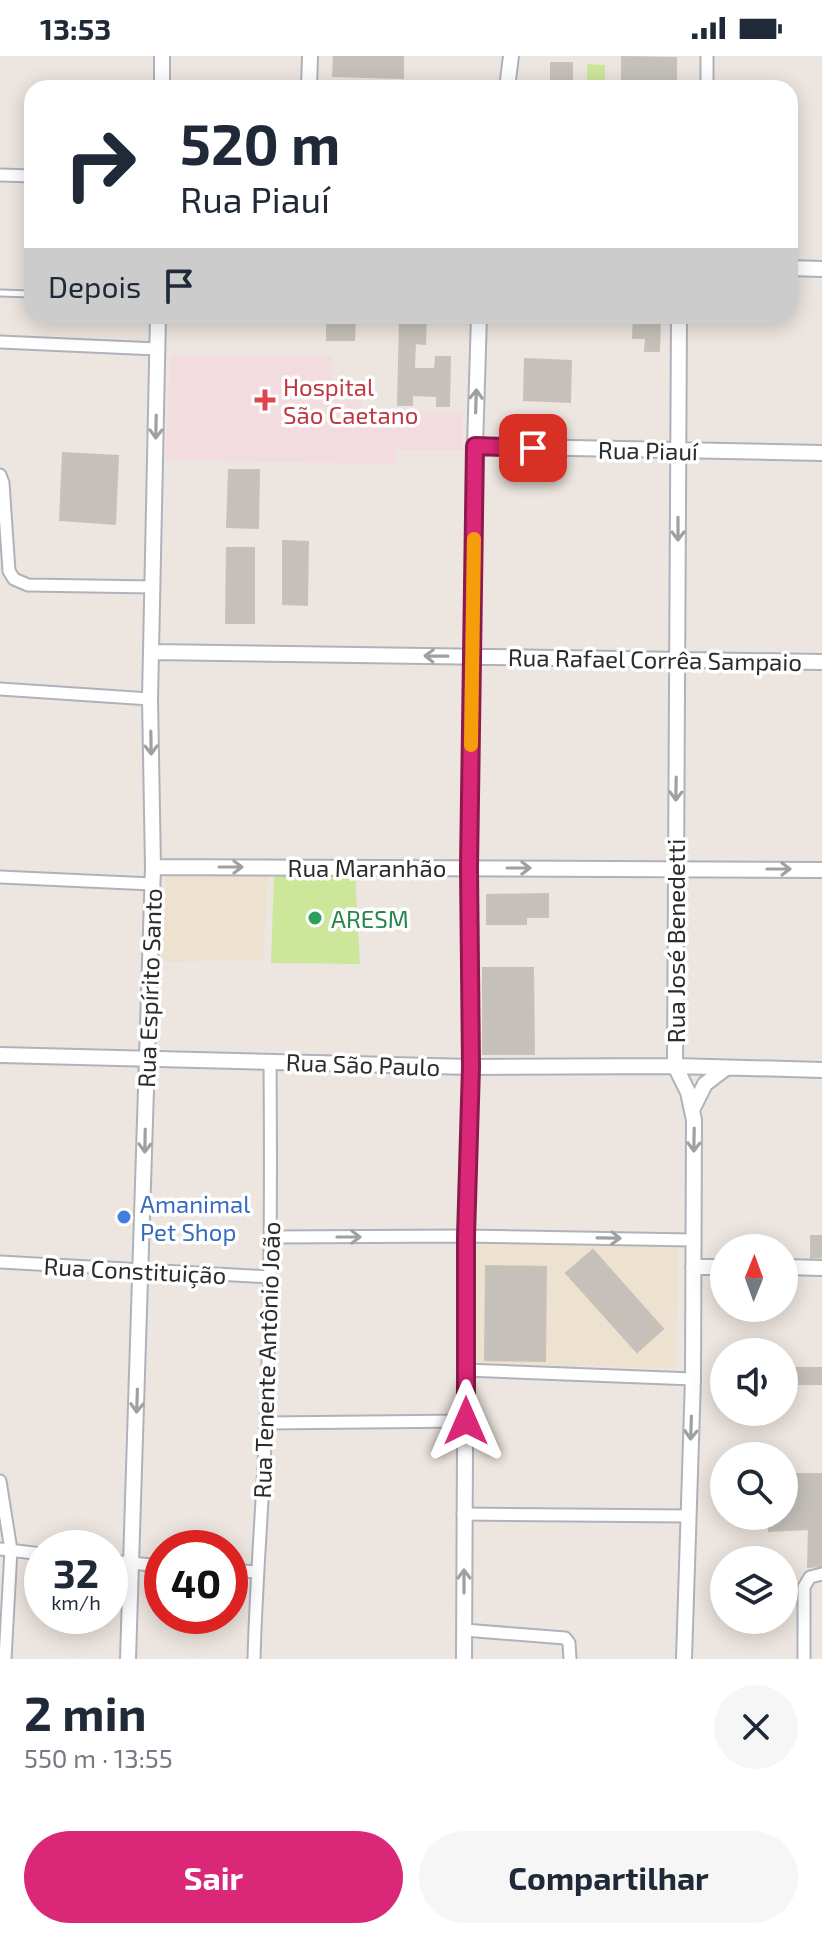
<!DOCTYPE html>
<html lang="pt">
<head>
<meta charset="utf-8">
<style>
	body { margin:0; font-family:"Exo 2",sans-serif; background:#f6f6f7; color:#1f2937; height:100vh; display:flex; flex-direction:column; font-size:30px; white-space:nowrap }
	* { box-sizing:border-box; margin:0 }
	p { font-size:26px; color:#747a83 }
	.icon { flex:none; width:44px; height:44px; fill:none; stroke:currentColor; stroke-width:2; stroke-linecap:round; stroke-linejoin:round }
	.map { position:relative; height:1603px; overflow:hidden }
	.drawer { display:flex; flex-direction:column; background:#fff; flex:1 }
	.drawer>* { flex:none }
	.guide { position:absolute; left:24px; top:24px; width:774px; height:244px; border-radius:24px; box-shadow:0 4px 20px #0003; background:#fff; color:#1f2937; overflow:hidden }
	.needle { width:52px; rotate:1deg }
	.buttons { position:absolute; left:710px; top:1178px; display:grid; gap:16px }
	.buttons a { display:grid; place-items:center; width:88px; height:88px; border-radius:50%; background:#fff; box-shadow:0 4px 20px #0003; font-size:40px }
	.speed { position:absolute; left:24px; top:1474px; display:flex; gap:16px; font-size:40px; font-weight:700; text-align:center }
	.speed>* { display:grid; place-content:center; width:104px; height:104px; border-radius:50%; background:#fff; box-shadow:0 4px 20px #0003; line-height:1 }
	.speed small { font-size:20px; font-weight:400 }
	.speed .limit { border:12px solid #d22; background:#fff; color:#111 }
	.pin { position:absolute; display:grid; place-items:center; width:68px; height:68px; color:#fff; margin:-34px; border-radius:16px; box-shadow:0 4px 12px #0006 }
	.me { position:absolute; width:88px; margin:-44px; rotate:0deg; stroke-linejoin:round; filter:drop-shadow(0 0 6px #0008) }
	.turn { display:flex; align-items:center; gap:28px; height:168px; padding:0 24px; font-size:36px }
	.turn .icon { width:104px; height:104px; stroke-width:2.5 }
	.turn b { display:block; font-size:56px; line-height:68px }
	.then { display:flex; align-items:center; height:76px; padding:0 24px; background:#0003; gap:16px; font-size:30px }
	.round { display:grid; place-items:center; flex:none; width:84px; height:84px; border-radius:42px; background:#f6f6f7 }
	.headline { display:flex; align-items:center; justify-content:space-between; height:136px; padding:0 24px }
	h1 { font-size:48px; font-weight:700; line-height:60px }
	.action { display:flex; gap:16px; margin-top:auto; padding:16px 24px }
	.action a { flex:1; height:92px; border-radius:48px; background:#db2777; color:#fff; font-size:32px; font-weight:700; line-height:92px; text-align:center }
	.action a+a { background:#f6f6f7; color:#1f2937 }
	.status { display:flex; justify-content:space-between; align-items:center; height:56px; padding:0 40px; background:#fff; direction:ltr }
	.status svg { height:22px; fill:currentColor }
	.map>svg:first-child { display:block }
	.education { fill:#ede1cf }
	.medical { fill:#f3dcdf }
	.pitch { fill:#cce79a }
	.building { fill:#c5c1ba; stroke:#c8c1b8; stroke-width:2 }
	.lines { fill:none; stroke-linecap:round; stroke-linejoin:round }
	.service-casing { stroke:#afb2bb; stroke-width:9 }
	.minor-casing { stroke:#afb2bb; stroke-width:15 }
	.tertiary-casing { stroke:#afb2bb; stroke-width:18 }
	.service { stroke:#fff; stroke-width:5 }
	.minor { stroke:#fff; stroke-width:11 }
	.tertiary { stroke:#fff; stroke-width:14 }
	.oneway { stroke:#a0a0a0 }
	.route-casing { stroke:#8e194d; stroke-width:20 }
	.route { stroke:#db2777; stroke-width:14 }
	.slow { stroke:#f59e0b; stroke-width:14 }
	.health-dot { fill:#e0444e; stroke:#fff; stroke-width:3 }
	.leisure-dot { fill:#2e9e5b; stroke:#fff; stroke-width:3 }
	.shop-dot { fill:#3f7fe0; stroke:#fff; stroke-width:3 }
	.labels { text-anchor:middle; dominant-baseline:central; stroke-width:7; stroke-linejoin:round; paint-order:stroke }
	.health-label { font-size:24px; fill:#be3a42; stroke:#fff; text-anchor:start }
	.street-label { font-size:24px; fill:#2c2c2c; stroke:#fff }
	.leisure-label { font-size:24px; fill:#27864d; stroke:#fff; text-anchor:start }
	.shop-label { font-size:24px; fill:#366cbe; stroke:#fff; text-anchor:start }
</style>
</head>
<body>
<div class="status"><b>13:53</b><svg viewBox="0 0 49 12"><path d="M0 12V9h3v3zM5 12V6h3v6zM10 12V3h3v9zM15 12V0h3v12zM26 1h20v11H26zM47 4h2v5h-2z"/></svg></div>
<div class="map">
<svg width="822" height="1603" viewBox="0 0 822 1603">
	<rect width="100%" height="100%" fill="#ede5df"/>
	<path class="education" d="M268,816l-5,87 -98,3 -3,-3 4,-86z
		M475,1184l203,4 -2,124 -203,-4z"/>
	<path class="medical" d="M170,299h161l2,34 28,-1 1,23h101v39h-67v14l-230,-4z"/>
	<path class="pitch" d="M587,8l18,1v23h-18z
		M355,817l5,91 -89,-1 3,-89z"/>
	<path class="building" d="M334,0h69v22l-70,-2z
		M622,1l54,1v30h-54z
		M551,7h21v25h-21z
		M327,260h23v4h5l-1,20h-27z
		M400,260h26l-1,28 -10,-1 -1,26h21l1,-12h14l-1,49h-12v-10l-25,-1v10h-14z
		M634,260h26l-1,35h-14l1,-13h-13z
		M525,303l46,2 -1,41 -46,-2z
		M63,397l55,3 -3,68 -55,-4z
		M229,414h30l-1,58 -31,-1z
		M283,485l25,1 -1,63 -24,-1z
		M227,492h27v75h-28z
		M548,838v23h-22v7h-39v-29z
		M483,912h50l1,86h-51z
		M811,1180h11v21l-11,1z
		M593,1194l70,79 -26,23 -71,-79z
		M486,1210l60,1 -1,94 -60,-1z
		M784,1312h38v16h-38z
		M784,1418h38v92l-14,1 1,-38 -40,2v-15h15v-6h3z"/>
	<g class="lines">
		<g class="service-casing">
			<path id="service" d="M0,237l32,1"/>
		</g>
		<g class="minor-casing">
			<path id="minor" d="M707,32v-32
				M0,119l32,1
				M0,286l157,7
				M0,419l3,8 6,88 5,8 14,6 124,2
				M0,633l150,10
				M0,821l152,7
				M271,1181l195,-1 226,4
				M0,1206l270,15
				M465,1314l228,9
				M266,1367l200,-2
				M0,1425l11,69 -6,109
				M463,1458l225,2
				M0,1493l42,5
				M110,1505l52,5
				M230,1514l26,2
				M464,1574l101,8 4,5 1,16
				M254,1603c2,-79 9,-158 12,-238 5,-119 5,-239 4,-359
				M804,1603v-72l6,-10 12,-3"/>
		</g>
		<g class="tertiary-casing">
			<path id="tertiary" d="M162,32v-32
				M309,32l1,-32
				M507,32l4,-32
				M790,212l32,1
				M679,260l-4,750 13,26 6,28 -1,259 -9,280
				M475,390l347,7
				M152,596l670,10
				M153,811l669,3
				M0,999l471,12 204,-1 147,4
				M693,1052l12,-24 21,-16
				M693,1211h31
				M784,1211l38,1
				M128,1603l25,-792 -3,-168 8,-383
				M464,1603l2,-423 5,-169 -2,-199 6,-422 4,-130"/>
		</g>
		<use href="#service" class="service"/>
		<use href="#minor" class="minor"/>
		<use href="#tertiary" class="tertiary"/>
	</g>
	<defs><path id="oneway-shaft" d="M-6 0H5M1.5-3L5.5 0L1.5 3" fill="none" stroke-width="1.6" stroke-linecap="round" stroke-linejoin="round" transform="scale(2)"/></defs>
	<g class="oneway">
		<use href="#oneway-shaft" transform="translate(476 345) rotate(-88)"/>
		<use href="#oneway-shaft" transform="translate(156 371) rotate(91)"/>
		<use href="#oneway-shaft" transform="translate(678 473) rotate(90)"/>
		<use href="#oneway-shaft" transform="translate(436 600) rotate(-179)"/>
		<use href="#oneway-shaft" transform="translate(151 687) rotate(89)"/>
		<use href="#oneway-shaft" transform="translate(676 733) rotate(91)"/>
		<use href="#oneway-shaft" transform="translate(231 811)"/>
		<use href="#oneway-shaft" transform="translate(519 812)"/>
		<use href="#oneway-shaft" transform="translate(779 813)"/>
		<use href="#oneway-shaft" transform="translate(694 1084) rotate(91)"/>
		<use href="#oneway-shaft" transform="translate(145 1085) rotate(91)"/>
		<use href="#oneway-shaft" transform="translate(349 1181)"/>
		<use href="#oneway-shaft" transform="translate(609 1182) rotate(1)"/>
		<use href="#oneway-shaft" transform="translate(137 1345) rotate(92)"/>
		<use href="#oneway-shaft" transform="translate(691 1372) rotate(92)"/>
		<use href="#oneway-shaft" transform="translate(464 1525) rotate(-90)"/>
	</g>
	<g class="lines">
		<g class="route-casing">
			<path id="route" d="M466,1365v-185l5,-169 -2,-199 6,-422 58,2"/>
		</g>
		<use href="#route" class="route"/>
		<path class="slow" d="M471,689l3,-206"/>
	</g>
	<path class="health-dot" d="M261 332h8v8h8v8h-8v8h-8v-8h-8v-8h8z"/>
	<circle class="leisure-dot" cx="315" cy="862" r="8"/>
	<circle class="shop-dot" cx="124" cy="1161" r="8"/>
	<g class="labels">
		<g class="health-label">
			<text x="283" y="330">Hospital<tspan x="283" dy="28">São Caetano</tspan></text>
		</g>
		<g class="street-label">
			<text transform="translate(648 394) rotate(1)">Rua Piauí</text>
			<text transform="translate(655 603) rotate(1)">Rua Rafael Corrêa Sampaio</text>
			<text x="367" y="811">Rua Maranhão</text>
			<text transform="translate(675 885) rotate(-90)">Rua José Benedetti</text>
			<text transform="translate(149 932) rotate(-88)">Rua Espírito Santo</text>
			<text transform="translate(363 1008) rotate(2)">Rua São Paulo</text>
			<text transform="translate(135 1214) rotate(3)">Rua Constituição</text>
			<text transform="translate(266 1304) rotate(-88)">Rua Tenente Antônio João</text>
		</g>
		<g class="leisure-label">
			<text x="331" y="862">ARESM</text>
		</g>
		<g class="shop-label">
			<text x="140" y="1147">Amanimal<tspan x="140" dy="28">Pet Shop</tspan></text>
		</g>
	</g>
</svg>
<div class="buttons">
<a><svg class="needle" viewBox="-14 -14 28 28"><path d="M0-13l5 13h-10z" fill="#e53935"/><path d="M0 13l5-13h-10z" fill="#747a83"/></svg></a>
<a><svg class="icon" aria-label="sound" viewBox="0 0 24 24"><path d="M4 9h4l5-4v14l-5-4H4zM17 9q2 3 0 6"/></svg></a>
<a><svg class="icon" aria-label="search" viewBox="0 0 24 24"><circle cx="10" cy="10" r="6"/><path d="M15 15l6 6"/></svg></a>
<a><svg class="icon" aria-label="layers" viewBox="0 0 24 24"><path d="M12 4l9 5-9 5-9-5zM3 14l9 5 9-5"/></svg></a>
</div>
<div class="speed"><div>32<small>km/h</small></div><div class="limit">40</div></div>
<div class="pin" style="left:533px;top:392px;background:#d93025"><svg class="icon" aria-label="arrive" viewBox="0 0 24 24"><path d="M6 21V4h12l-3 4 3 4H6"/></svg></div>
<svg class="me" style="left:466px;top:1365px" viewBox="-20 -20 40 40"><path d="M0-17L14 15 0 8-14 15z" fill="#db2777" stroke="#fff" stroke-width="4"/></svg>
<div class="guide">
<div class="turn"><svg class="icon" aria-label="right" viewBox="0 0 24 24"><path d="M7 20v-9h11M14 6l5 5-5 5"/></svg><div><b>520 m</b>Rua Piauí</div></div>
<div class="then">Depois<svg class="icon" aria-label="arrive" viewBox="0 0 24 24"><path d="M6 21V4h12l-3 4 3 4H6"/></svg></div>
</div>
</div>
<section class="drawer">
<div class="headline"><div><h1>2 min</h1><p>550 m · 13:55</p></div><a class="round"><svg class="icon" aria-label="close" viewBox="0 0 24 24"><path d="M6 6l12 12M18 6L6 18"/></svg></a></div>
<div class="action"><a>Sair</a><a>Compartilhar</a></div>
</section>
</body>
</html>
